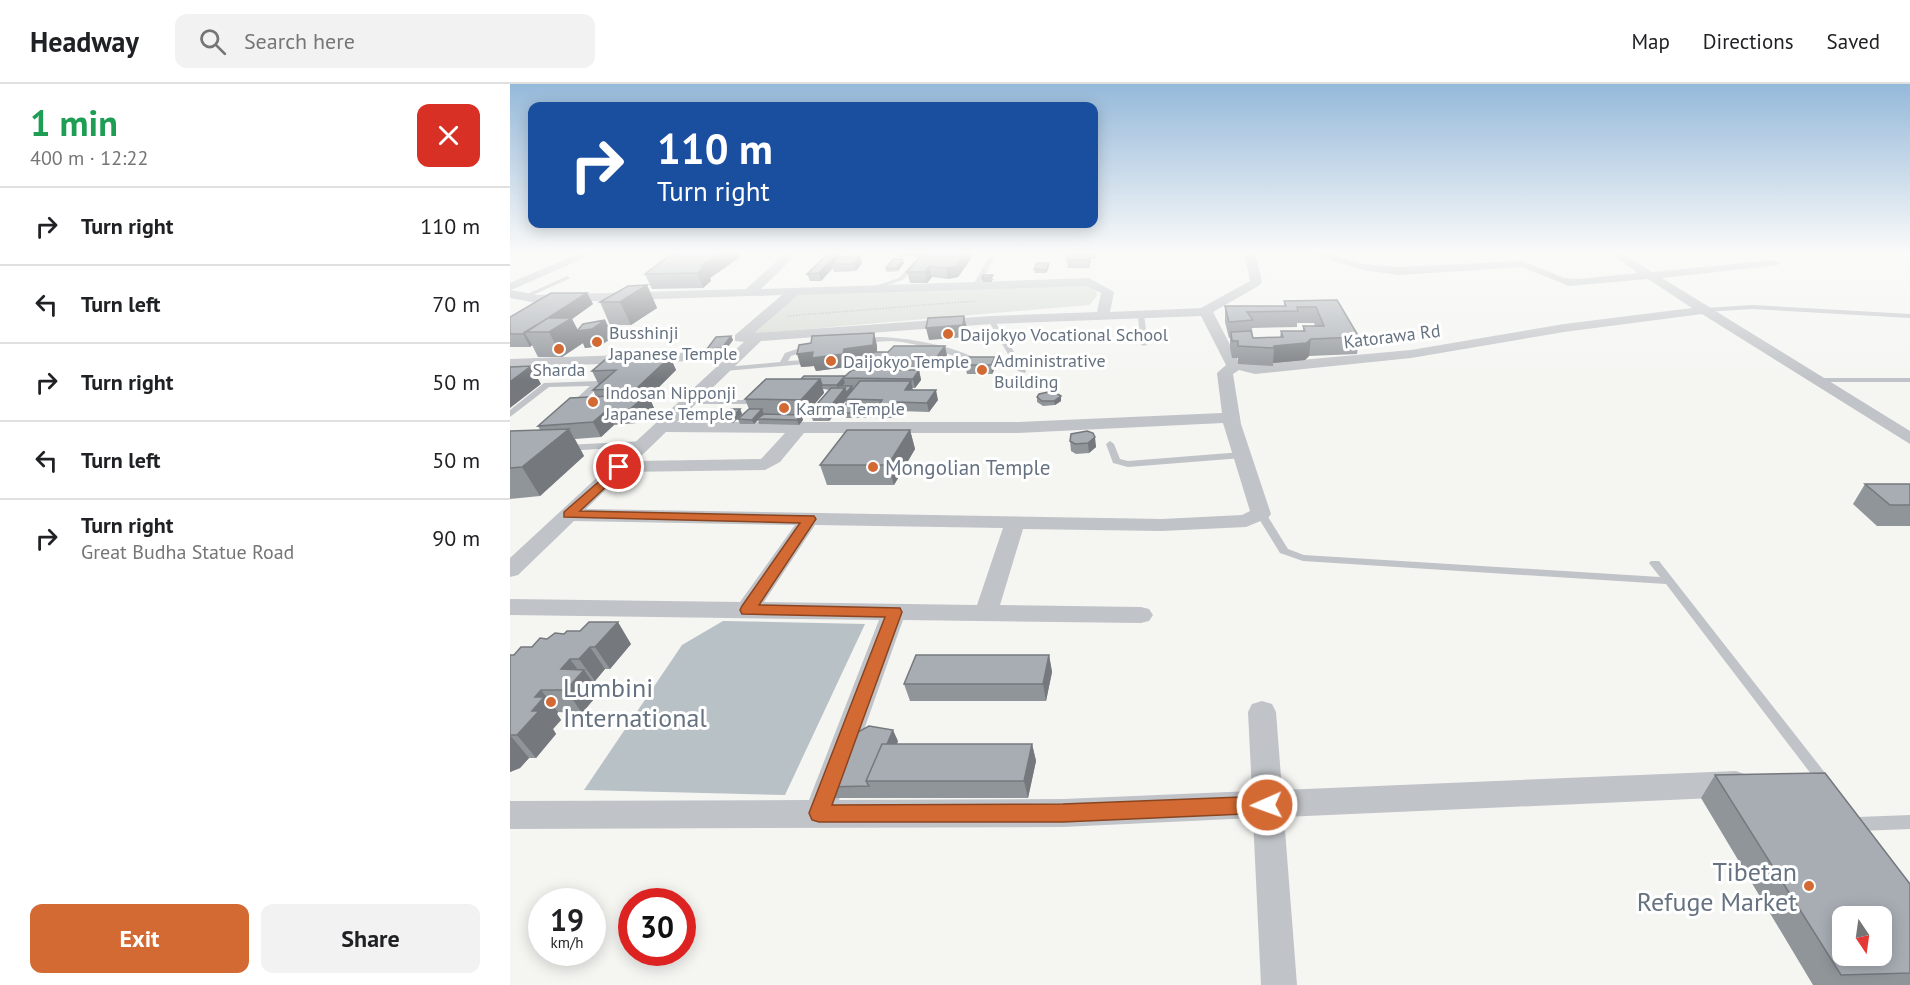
<!DOCTYPE html>
<html lang="en">
<head>
<meta charset="utf-8">
<style>
	body { margin:0; font-family:"PT Sans",sans-serif; background:#f2f2f2; color:#202124; height:100vh; display:flex; flex-direction:column; font-size:22px; white-space:nowrap }
	* { box-sizing:border-box; margin:0 }
	p { font-size:20px; color:#757577 }
	.icon { flex:none; width:33px; height:33px; fill:none; stroke:currentColor; stroke-width:2; stroke-linecap:round; stroke-linejoin:round }
	.map { position:relative; flex:1; overflow:hidden }
	.drawer { display:flex; flex-direction:column; background:#fff; width:510px }
	.drawer>* { flex:none }
	.guide { position:absolute; left:18px; top:18px; width:570px; height:126px; border-radius:12px; box-shadow:0 3px 15px #0003; background:#1a4fa0; color:#fff; overflow:hidden }
	.needle { width:39px; rotate:167deg }
	.buttons { position:absolute; left:1322px; top:822px; display:grid; gap:12px }
	.buttons a { display:grid; place-items:center; width:60px; height:60px; border-radius:12px; background:#fff; box-shadow:0 3px 15px #0003; font-size:30px }
	.speed { position:absolute; left:18px; top:804px; display:flex; gap:12px; font-size:30px; font-weight:700; text-align:center }
	.speed>* { display:grid; place-content:center; width:78px; height:78px; border-radius:50%; background:#fff; box-shadow:0 3px 15px #0003; line-height:1 }
	.speed small { font-size:15px; font-weight:400 }
	.speed .limit { border:9px solid #d22; background:#fff; color:#111 }
	.pin { position:absolute; display:grid; place-items:center; width:51px; height:51px; color:#fff; margin:-26px; border:3px solid #fff; border-radius:50%; box-shadow:0 2px 6px #0007 }
	.me { position:absolute; width:66px; margin:-33px; rotate:268deg; stroke-linejoin:round; filter:drop-shadow(0 0 4px #0008) }
	.turn { display:flex; align-items:center; gap:21px; height:126px; padding:0 30px; font-size:27px }
	.turn .icon { width:78px; height:78px; stroke-width:2.5 }
	.turn b { display:block; font-size:42px; line-height:51px }
	.round { display:grid; place-items:center; flex:none; width:63px; height:63px; border-radius:12px; background:#f2f2f2 }
	.summary { display:flex; align-items:center; justify-content:space-between; height:102px; padding:0 30px }
	h1 { font-size:36px; font-weight:700; line-height:45px; color:#1e9e55 }
	.primary-button { display:flex; gap:12px; margin-top:auto; padding:12px 30px }
	.primary-button a { flex:1; height:69px; border-radius:12px; background:#d46a33; color:#fff; font-size:24px; font-weight:700; line-height:69px; text-align:center }
	.primary-button a+a { background:#f2f2f2; color:#202124 }
	ul { padding:0; list-style:none }
	li { display:flex; align-items:center; gap:18px; height:78px; padding:0 30px; border-top:2px solid #e0e0e0 }
	li div { flex:1 }
	li b { display:block; font-size:22px }
	li em { font-style:normal }
	header { display:flex; align-items:center; gap:36px; box-sizing:border-box; height:84px; padding:0 30px; background:#fff; border-bottom:2px solid #e0e0e0 }
	header strong { font-size:28px }
	nav { display:flex; gap:33px; margin-inline-start:auto; font-size:21px }
	.search { width:420px; height:54px; background:#f2f2f2; display:flex; align-items:center; gap:15px; box-sizing:border-box; padding:0 21px; border-radius:12px; color:#757577; font-size:22px }
	main { display:flex; flex:1; min-height:0 }
	.map>svg:first-child { display:block }
	.green { fill:#d5dbd3 }
	.water { fill:#b8c1c6 }
	.lines { fill:none; stroke-linecap:round; stroke-linejoin:round }
	.path { stroke:#b8babd; stroke-width:1.5; stroke-dasharray:1.5 1.5; stroke-linecap:butt }
	.lane { fill:#c0c3c7; fill-rule:evenodd }
	.street { fill:#c0c3c7; fill-rule:evenodd }
	.wall { fill:#90959a; fill-rule:evenodd }
	.shaded-wall { fill:#75797d }
	.building { fill:#a7adb3; stroke:#75797d; stroke-width:1.5; fill-rule:evenodd }
	.route { fill:#d46a33; stroke:#8a4521; stroke-width:1.5 }
	.poi-dot { fill:#d46a33; stroke:#fff; stroke-width:2 }
	.labels { text-anchor:middle; dominant-baseline:central; stroke-width:6; stroke-linejoin:round; paint-order:stroke }
	.far-poi-label { font-size:18px; fill:#667280; stroke:#fff; text-anchor:start }
	.far-street-label { font-size:18px; fill:#667280; stroke:#fff }
	.poi-label { font-size:21px; fill:#667280; stroke:#fff; text-anchor:start }
	.near-poi-label { font-size:26px; fill:#667280; stroke:#fff; text-anchor:start }
</style>
</head>
<body>
<header>
<strong>Headway</strong>
<div class="search"><svg class="icon" aria-label="search" viewBox="0 0 24 24"><circle cx="10" cy="10" r="6"/><path d="M15 15l6 6"/></svg>Search here</div>
<nav><a>Map</a><a>Directions</a><a>Saved</a></nav>
</header>
<main>
<section class="drawer">
<div class="summary"><div><h1>1 min</h1><p>400 m · 12:22</p></div><a class="round" style="background:#d93025;color:#fff"><svg class="icon" aria-label="close" viewBox="0 0 24 24"><path d="M6 6l12 12M18 6L6 18"/></svg></a></div>
<ul>
<li><svg class="icon" aria-label="right" viewBox="0 0 24 24"><path d="M7 20v-9h11M14 6l5 5-5 5"/></svg><div><b>Turn right</b></div><em>110 m</em></li>
<li><svg class="icon" aria-label="left" viewBox="0 0 24 24"><path d="M17 20v-9H6M10 6l-5 5 5 5"/></svg><div><b>Turn left</b></div><em>70 m</em></li>
<li><svg class="icon" aria-label="right" viewBox="0 0 24 24"><path d="M7 20v-9h11M14 6l5 5-5 5"/></svg><div><b>Turn right</b></div><em>50 m</em></li>
<li><svg class="icon" aria-label="left" viewBox="0 0 24 24"><path d="M17 20v-9H6M10 6l-5 5 5 5"/></svg><div><b>Turn left</b></div><em>50 m</em></li>
<li><svg class="icon" aria-label="right" viewBox="0 0 24 24"><path d="M7 20v-9h11M14 6l5 5-5 5"/></svg><div><b>Turn right</b><p>Great Budha Statue Road</p></div><em>90 m</em></li>
</ul>
<div class="primary-button"><a>Exit</a><a>Share</a></div>
</section>
<div class="map">
<svg width="1400" height="901" viewBox="0 0 1400 901">
	<rect width="100%" height="100%" fill="#f5f5f2"/>
	<path class="green" d="M577,202l9,5 1,5 -8,9 -340,29 49,-42z"/>
	<path class="water" d="M213,537l142,3 -80,171 -201,-5 98,-145z"/>
	<g class="lines">
		<path class="path" d="M277,232l189,-15"/>
		<path class="lane" d="M481,169h6l-18,32 -5,1 -1,-1z
			M404,177l5,1 -16,18 -31,10 -3,-2 30,-10z
			M57,192l3,2 -1,1 -43,19 -5,-1z
			M1242,221l158,9v4l-158,-9 -48,3 -3,-2 3,-2z
			M631,229l3,2 4,29 -4,2 -4,-2 -2,-29z
			M479,235l5,1 32,51 -1,2 -7,-2 -30,-51z
			M368,253c27,0 79,9 102,24l-4,2c-28,-8 -54,-20 -84,-22 -10,0 -24,3 -33,-1l4,-2z
			M299,261h3v4l-21,7 -3,5 17,-1v4l-80,7 -4,-2 4,-2 55,-5 5,-9z
			M1301,294h99v4h-99z
			M88,297h3v4l-27,24h-3l-4,-2 23,-21 -41,1 -39,30v-7l34,-27z
			M176,316h69l4,2 -4,2h-66l-4,-2z
			M134,357l3,1v4l-81,5 -4,-3 4,-3z
			M600,357l4,3 6,15 8,2 114,-9 5,3 -5,3 -114,9 -15,-4 -7,-19z
			M751,427l4,1 23,37 16,6 356,22 -11,-14 2,-2h8l174,222 -2,4 -5,2 -5,-2 -155,-203 -363,-23 -23,-8 -24,-39z
			M1400,731v14l-52,2 -6,-2 -2,-5 2,-5 6,-2z"/>
		<path class="street" d="M70,169h16l-85,37 26,5 209,-6 40,-36h12l-37,36 328,-11 25,14 -4,20 91,-4 49,-27 -6,-28h11l7,29 -2,3 -47,27 25,48 17,4 156,-14 153,-26 128,-16 -44,-29 -79,7 -47,-19 -123,8 -35,-5 -57,-17h19l38,11 35,3 124,-6 41,17 14,1 60,-6 -29,-20h13l30,19 122,-12 6,3 -2,2 -116,13 248,153v13l-208,-130 -138,18 -153,26 -156,16 -16,-4 -6,4 8,50 30,90 -3,4 -22,9 -84,4 -139,-2 -23,76 141,2 8,2 4,6 -4,6 -8,2 -238,-3 -64,180 224,-1 189,-8 -4,-79 4,-8 10,-3 10,3 4,8 6,78 454,-19 11,4 4,9 -4,9 -11,4 -452,20 13,168h-36l-8,-167 -190,9 -553,2v-28l299,-1 70,-180 -369,-5v-16l230,3 55,-77 -221,-4 -56,54 -8,2v-19l214,-198 -214,7v-8l224,-8 10,-9 -9,-1v-6l47,-40 -245,8 -27,-5v-15zM577,202l14,7 -4,19 -106,4 -237,17 44,-38zM691,232l25,49 -9,8 5,40 -204,9h-341l84,-81 230,-17zM713,339l27,88 -8,4 -80,4 -576,-10 38,-37 141,-2 15,-8 24,-29h214zM156,348l119,1 -24,26 -125,2zM305,441l188,3 -26,77 -213,-3z"/>
	</g>
	<path class="wall" d="M163,169h65l2,4 -30,21 1,3 -8,7 -51,1 -7,-15z
		M388,169h72l1,6 -13,18 -10,2 -16,-2 -5,6h-17l-3,-11 14,-16 -22,1z
		M556,169h31l-1,6h-5l-2,9h-21z
		M329,173l23,6 -6,8 -22,1 -1,-4 -12,13h-11l-3,-7z
		M394,179l-6,8 -11,1 -1,-4z
		M539,179v4l-3,6h-11l-1,-4z
		M472,194l12,1 -3,3h-9z
		M137,201l10,23 -26,17h-21l-10,-23z
		M77,209l6,11 -21,15 6,11 27,-10 8,17 -13,9 -15,2 -2,-5 -21,14h-24l-6,-12 -2,2h-20v-30z
		M827,216l22,37 -2,17 -48,2 -4,4 -32,3v3l-35,-2v-6h-6l-2,-10v-10h-1l-4,-16v-16h59v-5zM787,239h17l1,3h-12v5h-22l-1,6 -27,1 -1,-10 45,-1z
		M364,249l3,13v6l70,3 -9,12h-66l-2,-8 -22,3 -1,5 -31,4 -2,-5 -13,1z
		M221,252l2,4 -9,12 -15,1 -2,-4z
		M160,273l6,13 -27,27 5,11 -17,15 -23,2 -13,12 -26,2 9,17 -44,40 -30,3v-68l30,-1 -2,-4 58,-29 -3,-7 6,-5 -7,-14z
		M485,273l1,9 -4,8h-25l-2,-9z
		M409,286l2,10 -6,8h-3l1,2 25,10 -9,12 -31,-1 -5,7h-52l-1,-5 6,-9 -1,-4 -16,21h-16l-3,-9 20,-22 -7,-1 1,4 -18,21h-42l-1,1h38l2,5 -4,5 -40,-1 -1,-4 -4,4h-14l-2,-5 11,-10 -4,-10 56,-20z
		M551,312v5l-6,4 -12,1 -6,-4v-5z
		M230,325l2,5 -9,9 -11,-1 -2,-5z
		M400,346l5,19 -21,36h-67l-7,-20z
		M583,349l3,14 -7,6 -13,1 -5,-3 -1,-10z
		M1355,400h45v42h-33l-24,-22z
		M54,550l67,10 -21,25h-5l-10,12h-3l8,11 -18,21 -24,-1 -1,2 4,6 -8,9 3,5 -20,24h-7l-9,10 -10,4v-117h4l33,-16z
		M539,571l3,17 -6,29h-136l-6,-17z
		M388,657l-1,3h135l4,17 -8,37h-200l-5,-11z
		M1205,691l195,109v101h-97l-112,-187z"/>
	<path class="shaded-wall" d="M210,169h18l2,4 -30,21 1,3 -8,7 -6,-15 4,-7z
		M328,169l2,8 -8,3 1,4 -12,13 -2,-8z
		M455,169h5l1,6 -13,18 -10,2 -2,-11z
		M581,170v7l-2,7v-8z
		M350,172l2,7 -6,8 -2,-7z
		M393,175l1,4 -6,8 -1,-3z
		M539,179v4l-3,6v-3z
		M419,182l3,11 -5,6 -2,-11z
		M137,201l10,23 -26,17 -11,-23z
		M77,209l6,11 -21,15 6,12 27,-11 8,17 -13,9 -15,2 -2,-5 -21,14 -13,-25h-24z
		M454,232l3,12 -1,9 -37,3 -3,-12z
		M15,249l7,12 -2,2 -7,-13z
		M364,249l3,13v12h-8l1,1 -22,3 -1,5 -31,4 -2,-5 -13,1 -4,-13z
		M221,252l2,4 -9,12 -2,-4z
		M801,255l-2,17 -4,4 -32,3 1,-17z
		M435,262l2,9 -9,12 -2,-9z
		M160,273l6,13 -27,27 5,11 -17,15 -7,-14 12,-10 -5,-11z
		M485,273l1,9 -4,8 -1,-9z
		M21,282l10,18 -31,24v-26z
		M409,286l2,10 -6,8 -2,-9z
		M333,294l2,5 -7,7 -1,-5z
		M310,295l4,14 -18,21 -5,-14z
		M401,297l2,10 -8,-1z
		M342,302l2,5 -25,30 -3,-9 19,-24z
		M426,306l2,10 -9,12 -2,-9z
		M551,312v5l-6,4 -1,-4z
		M385,318l3,9 -5,7 -2,-10z
		M230,325l2,5 -9,9 -2,-5z
		M252,325l2,5 -10,10 -2,-4z
		M96,327l8,14 -13,12 -8,-15z
		M291,331l2,5 -4,5 -2,-5z
		M59,345l15,27 -44,40 -18,-29z
		M400,346l5,19 -21,36 -6,-20z
		M585,353l1,10 -7,6 -1,-10z
		M108,538l13,22 -21,25 -15,-22z
		M80,563l15,22 -10,12 -16,-22z
		M539,571l3,17 -6,29 -3,-17z
		M60,575l11,15 3,-4 16,22 -18,21 -16,-23 -5,-21z
		M31,606l17,22 -1,2 4,6 -8,9 3,5 -20,24 -19,-23 15,-24 3,-14z
		M383,646l5,11 -17,40h-10z
		M0,651l19,23 -9,10 -10,4z
		M522,660l4,17 -8,37 -4,-17z"/>
	<path class="building" d="M163,169h47l-19,13h4l-8,7 -52,1z
		M328,169l-19,20 -12,1 21,-20z
		M413,169h42l-9,13 -10,2 -17,-2 -4,6h-18z
		M560,170h21l-2,6h-22z
		M350,172l-6,8h-22l7,-7z
		M383,175h10l-6,9h-11z
		M527,179h12l-3,7 -12,-1z
		M473,191h10l-2,3h-9z
		M137,201l-27,17h-20l28,-16z
		M41,209h36l-64,41h-13v-17z
		M827,216l22,37 -48,2 -5,4 -32,3v2l-36,-2v-5h-6l-1,-9 20,-1 2,7 30,-1 -2,-6h24l-2,-5h21l-8,-19h-19l1,4 -51,1 6,8 -24,2 -4,-16h61l-2,-5z
		M454,232l-1,9 -37,3 2,-10z
		M38,234h24l-23,14h-24z
		M95,236l-13,9 -15,2 6,-7z
		M364,249l-1,12 -29,4 -1,5 -31,4 1,-6 -16,2 2,-9 12,-2 1,-7z
		M221,252l-9,12 -15,1 9,-12z
		M384,262h51l-9,12h-67l5,-6h14z
		M160,273l-33,31 -44,2 23,-20 -24,1 14,-12z
		M459,273h26l-4,8h-26z
		M21,282l-21,16v-15z
		M342,286h67l-6,9 -70,-1z
		M294,292h41l-8,9h-15l-2,-6h-19z
		M256,295h54l-19,21 -56,-1z
		M350,297h51l-6,9h31l-9,13 -32,-1 -4,6h-15l6,-8 -37,-1z
		M329,302h13l-6,7 -1,-5h-8z
		M321,304h14l-19,24h-16z
		M543,307l8,5 -7,5h-12l-5,-4 2,-3z
		M138,310l-18,15 -24,2 -13,11 -55,4 32,-28z
		M336,320h33l-3,4 1,5h-37z
		M219,325h11l-9,9 -11,-1z
		M239,325h13l-10,11 -14,-1z
		M254,330l37,1 -4,5 -40,-1z
		M59,345l-47,38 -12,1v-37z
		M337,346h63l-22,35h-68z
		M577,347l6,2 2,4 -7,6 -13,1 -5,-3 1,-7z
		M1355,400h45v21h-20z
		M79,538h29l-23,25h-5l-11,12h-9l-9,10 23,1 -18,20h-25l-6,7h9l-12,14h7l-22,24h-7v-80h4l7,-8h11l8,-9 7,1 8,-6 9,1 3,-3h13z
		M406,571h133l-6,29h-139z
		M359,642l24,4 -6,14h-5l-16,37 3,5 -46,1 22,-48z
		M372,660h150l-8,37h-158z
		M1315,689l85,111v89l-69,2 -126,-200zM1332,832h39v40h-39z"/>
	<linearGradient id="sky" x2="0" y2="1"><stop stop-color="#95b9da"/><stop offset="0.57" stop-color="#fafaf9"/><stop offset="1" stop-color="#fafaf9" stop-opacity="0"/></linearGradient>
	<rect width="1400" height="296" fill="url(#sky)"/>
	<path class="route" d="M109,380l5,1v5l-44,41 234,5 2,3 -57,86 141,3 2,4 -70,193 231,-1 204,-8 7,2 3,7 -3,6 -7,2 -204,9h-244l-7,-2 -3,-7 76,-196 -143,-3 -2,-4 2,-4 58,-83 -236,-6v-5z"/>
	<g class="poi-dot">
		<circle cx="438" cy="250" r="6"/>
		<circle cx="87" cy="258" r="6"/>
		<circle cx="49" cy="265" r="6"/>
		<circle cx="321" cy="277" r="6"/>
		<circle cx="472" cy="286" r="6"/>
		<circle cx="83" cy="318" r="6"/>
		<circle cx="274" cy="324" r="6"/>
		<circle cx="363" cy="383" r="6"/>
		<circle cx="41" cy="618" r="6"/>
		<circle cx="1299" cy="802" r="6"/>
	</g>
	<g class="labels">
		<g class="far-poi-label">
			<text x="99" y="248">Busshinji<tspan x="99" dy="21">Japanese Temple</tspan></text>
			<text x="450" y="250">Daijokyo Vocational School</text>
			<text x="484" y="276">Administrative<tspan x="484" dy="21">Building</tspan></text>
			<text x="333" y="277">Daijokyo Temple</text>
			<text x="49" y="285" text-anchor="middle">Sharda</text>
			<text x="95" y="308">Indosan Nipponji<tspan x="95" dy="21">Japanese Temple</tspan></text>
			<text x="286" y="324">Karma Temple</text>
		</g>
		<g class="far-street-label">
			<text transform="translate(882 252) rotate(-7)">Katorawa Rd</text>
		</g>
		<g class="poi-label">
			<text x="375" y="383">Mongolian Temple</text>
		</g>
		<g class="near-poi-label">
			<text x="53" y="603">Lumbini<tspan x="53" dy="30">International</tspan></text>
			<text x="1287" y="787" text-anchor="end">Tibetan<tspan x="1287" dy="30">Refuge Market</tspan></text>
		</g>
	</g>
</svg>
<div class="buttons">
<a><svg class="needle" viewBox="-14 -14 28 28"><path d="M0-13l5 13h-10z" fill="#e53935"/><path d="M0 13l5-13h-10z" fill="#757577"/></svg></a>
</div>
<div class="speed"><div>19<small>km/h</small></div><div class="limit">30</div></div>
<div class="pin" style="left:109px;top:383px;background:#d93025"><svg class="icon" aria-label="arrive" viewBox="0 0 24 24"><path d="M6 21V4h12l-3 4 3 4H6"/></svg></div>
<svg class="me" style="left:757px;top:721px" viewBox="-20 -20 40 40"><circle r="17" fill="#d46a33" stroke="#fff" stroke-width="3"/><path d="M0-11L8 9 0 5-8 9z" fill="#fff"/></svg>
<div class="guide">
<div class="turn"><svg class="icon" aria-label="right" viewBox="0 0 24 24"><path d="M7 20v-9h11M14 6l5 5-5 5"/></svg><div><b>110 m</b>Turn right</div></div>
</div>
</div>
</main>
</body>
</html>
